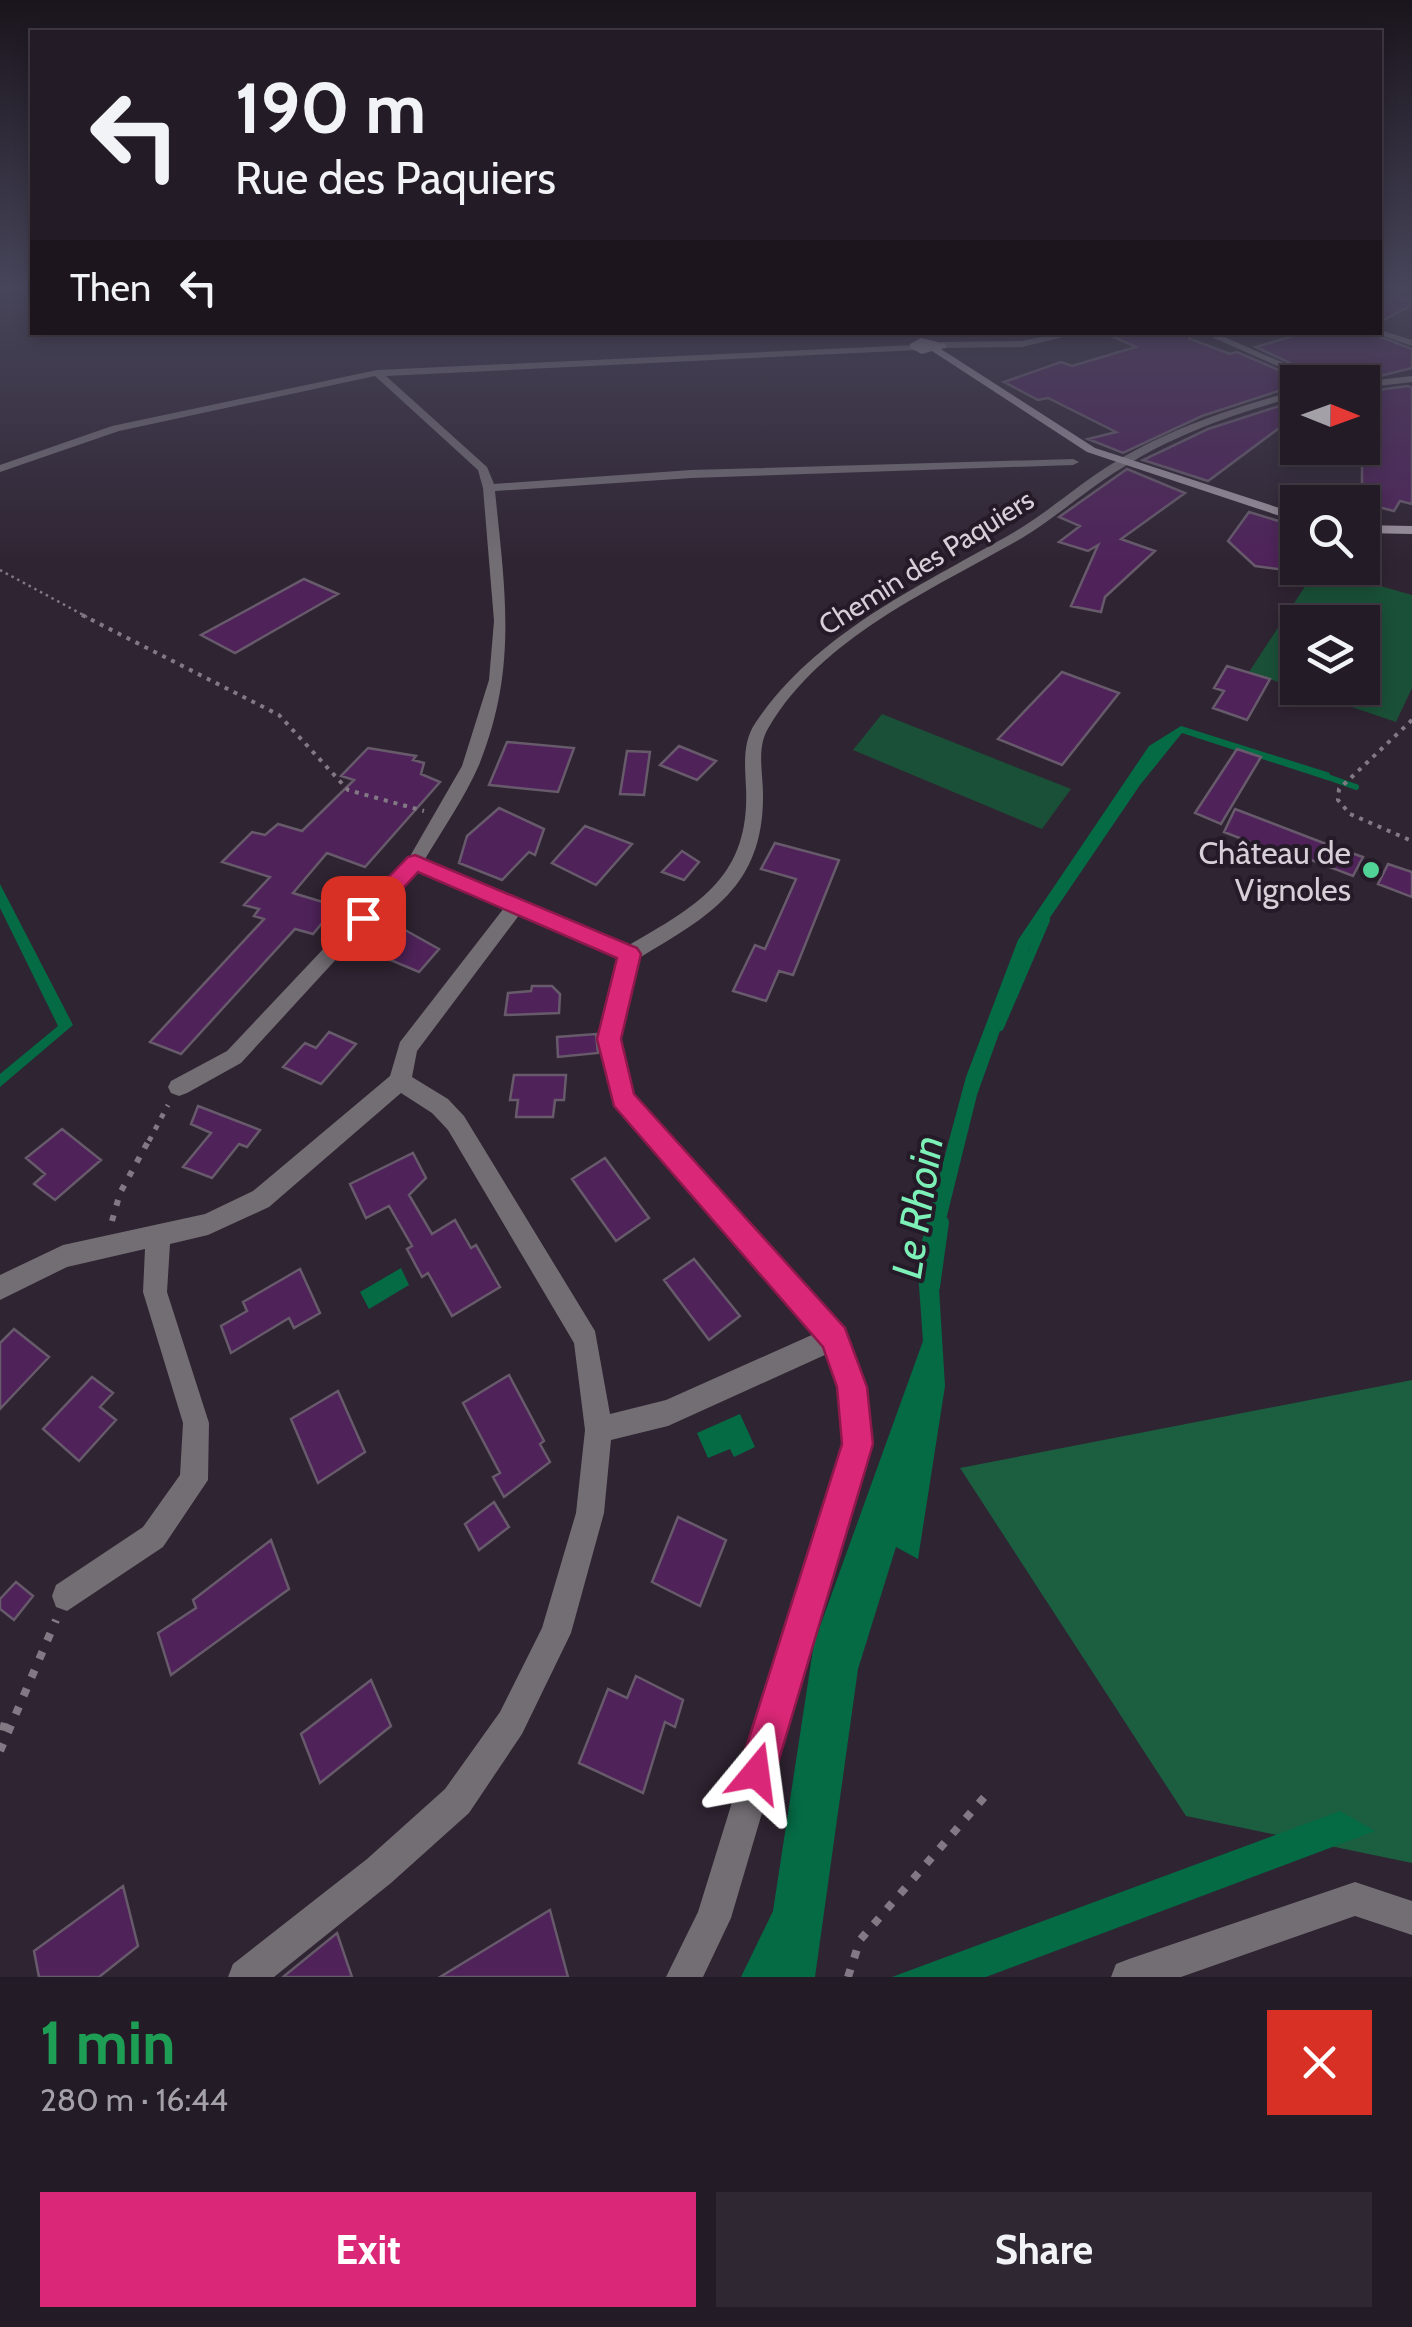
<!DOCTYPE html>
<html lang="en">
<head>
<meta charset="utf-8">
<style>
	body { margin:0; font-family:Cabin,sans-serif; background:#2f2832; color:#f1f3f6; height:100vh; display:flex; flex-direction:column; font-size:38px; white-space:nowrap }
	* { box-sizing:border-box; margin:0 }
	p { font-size:32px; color:#a3a1a7 }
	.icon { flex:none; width:55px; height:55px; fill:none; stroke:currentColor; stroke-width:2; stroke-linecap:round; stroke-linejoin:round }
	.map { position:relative; height:1977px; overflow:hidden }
	.sheet { display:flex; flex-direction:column; background:#231b26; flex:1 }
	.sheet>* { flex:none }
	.top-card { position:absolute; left:30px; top:30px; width:1352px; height:305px; border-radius:0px; box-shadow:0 5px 15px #0003,0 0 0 2px #403943; background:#231b26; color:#f1f3f6; overflow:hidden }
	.needle { width:65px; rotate:91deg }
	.controls { position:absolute; left:1280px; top:365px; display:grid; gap:20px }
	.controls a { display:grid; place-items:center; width:100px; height:100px; border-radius:0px; background:#231b26; box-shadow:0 5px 15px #0003,0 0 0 2px #403943; font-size:50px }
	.pin { position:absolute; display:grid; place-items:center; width:85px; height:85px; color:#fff; margin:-42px; border-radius:20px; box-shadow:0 5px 15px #0006 }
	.me { position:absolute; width:110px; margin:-55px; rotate:16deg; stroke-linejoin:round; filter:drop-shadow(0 0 8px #0008) }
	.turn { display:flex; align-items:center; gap:35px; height:210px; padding:0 40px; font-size:45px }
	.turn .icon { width:130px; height:130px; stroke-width:2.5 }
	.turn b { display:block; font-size:70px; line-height:85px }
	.then { display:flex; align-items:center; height:95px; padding:0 40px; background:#0003; gap:20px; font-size:38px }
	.round { display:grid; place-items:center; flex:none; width:105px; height:105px; border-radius:0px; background:#2f2832 }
	.head { display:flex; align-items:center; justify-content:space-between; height:170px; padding:0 40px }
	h1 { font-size:60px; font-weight:800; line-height:75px; color:#1e9e55 }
	.action { display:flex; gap:20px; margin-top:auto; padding:20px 40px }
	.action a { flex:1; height:115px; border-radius:0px; background:#db2777; color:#fff; font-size:40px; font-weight:800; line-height:115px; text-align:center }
	.action a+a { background:#2f2832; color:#f1f3f6 }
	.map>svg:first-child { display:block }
	.green { fill:#1a5037; fill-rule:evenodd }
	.forest { fill:#1b5e40 }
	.water { fill:#046b45 }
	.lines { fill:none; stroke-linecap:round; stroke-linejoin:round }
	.stream-far2 { stroke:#046b45; stroke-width:6 }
	.stream-far1 { stroke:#046b45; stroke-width:8 }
	.stream { stroke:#046b45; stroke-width:10 }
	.building { fill:#4f235a; stroke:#675a6b; stroke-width:2.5 }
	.path-far4 { stroke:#827984; stroke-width:2.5; stroke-dasharray:2.5 4; stroke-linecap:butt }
	.path-far3 { stroke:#827984; stroke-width:4; stroke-dasharray:4 6; stroke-linecap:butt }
	.path-far2 { stroke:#827984; stroke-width:5; stroke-dasharray:5 8; stroke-linecap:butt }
	.path-far1 { stroke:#827984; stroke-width:6; stroke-dasharray:6 10; stroke-linecap:butt }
	.path { stroke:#827984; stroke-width:8; stroke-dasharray:8 12; stroke-linecap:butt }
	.street { fill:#736d74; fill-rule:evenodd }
	.secondary { fill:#9d939f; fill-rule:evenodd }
	.route { fill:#db2777; stroke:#8e194d; stroke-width:2.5 }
	.poi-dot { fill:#51d397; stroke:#251a28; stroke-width:4 }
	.labels { text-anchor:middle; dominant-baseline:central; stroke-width:8; stroke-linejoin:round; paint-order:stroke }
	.far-street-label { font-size:28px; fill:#d6cfd8; stroke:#251a28 }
	.poi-label { font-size:32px; fill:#d6cfd8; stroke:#251a28; text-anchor:end }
	.near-water-label { font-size:42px; font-style:italic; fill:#7cf0b6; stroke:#251a28 }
</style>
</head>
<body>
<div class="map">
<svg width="1412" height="1977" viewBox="0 0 1412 1977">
	<rect width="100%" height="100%" fill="#2f2432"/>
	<path class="green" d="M1317,568l95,27v93l-16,34 -147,-50zM1298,622h64v66h-64z
		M882,714l189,75 -29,40 -189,-79z"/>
	<path class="forest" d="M1412,1380v483l-226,-47 -226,-348z"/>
	<path class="water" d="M1181,726l149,47 -3,7 -145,-47 -42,52 -110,162 -53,148 -40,161 8,130 -27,173 -22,-12 -38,122 -43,308h-74l32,-66 41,-268 109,-302 -6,-82 49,-182 52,-137 131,-194z
		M0,884l73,141 -73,62v-13l58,-48 -58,-118z
		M401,1268l8,17 -40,24 -9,-17z
		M740,1414l15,33 -21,10 -4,-8 -22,9 -11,-25z
		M1340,1811l35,20 -389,146h-94z"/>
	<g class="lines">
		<path class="stream-far2" d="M1322,775l34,12"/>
		<path class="stream-far1" d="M1000,1027l46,-107"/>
		<path class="stream" d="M935,1287l9,-65"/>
	</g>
	<path class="building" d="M1380,291l32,10v4l-32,17z
		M1103,332h87v7l40,15 7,-2 69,30 -104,34 -79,37 -35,-14 28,-7 -68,-34 -10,2 -34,-18 57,-20 11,4 64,-19z
		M1307,332h62l43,17v19l-56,14h-26l-74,-35z
		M1408,386l4,2v116l-12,-3 -6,10 -28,-7 8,-13 -12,-8v-91z
		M1298,400v14l-90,67 -65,-21 65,-31z
		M1127,469l58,24 -64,46 34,12 -50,46 -4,15 -30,-6 27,-61 -10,6 -29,-9 21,-16 -21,-9z
		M1249,512l49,15v34l-6,10 -37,-5 -27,-25z
		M304,579l34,15 -103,59 -34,-18z
		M1227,666l43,13 -23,41 -34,-12 11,-17 -10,-3z
		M1062,672l57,21 -57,72 -64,-26z
		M507,742l67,6 -16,44 -69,-7z
		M679,746l37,15 -19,19 -37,-15z
		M368,748l48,8 -3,4 11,3 -3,11 19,8 -75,85 -38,-14 -34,40 43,13 -23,28 -18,-5 -114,125 -31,-12 114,-123 -10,-3 5,-7 -15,-4 26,-28 -48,-15 30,-30 13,3 13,-11 24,7 52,-51 -13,-4z
		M1237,749l24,8 -40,67 -26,-11z
		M627,751l23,1 -6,43 -24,-1z
		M499,808l45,21 -9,26 -6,-3 -27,28 -43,-17 8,-27z
		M1235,809l99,38 29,10 -10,19 -65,-25 -2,5 -62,-24z
		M585,826l47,18 -36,41 -44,-22z
		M775,843l64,17 -46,115 -14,-4 -13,30 -33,-10 22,-46 10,4 31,-70 -35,-10z
		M682,851l17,11 -15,18 -22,-8z
		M1388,864l24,8v25l-34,-13z
		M405,930l34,19 -20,23 -38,-16z
		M532,986h20l8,8 -1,19 -54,2 3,-22 23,-2z
		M329,1032l27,12 -35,40 -38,-17 22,-24 11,5z
		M596,1034l2,19 -40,4 -1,-20z
		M514,1075h52l-2,25h-9l-2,17h-37l2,-17h-8z
		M198,1106l62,24 -13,17 -8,-3 -27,34 -29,-11 28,-34 -20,-9z
		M62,1129l39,31 -46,40 -21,-16 11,-10 -19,-16z
		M413,1153l13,25 -17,17 23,39 23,-14 16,28 5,-3 24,42 -48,29 -24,-43 -6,4 -15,-28 5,-3 -23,-40 -23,12 -16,-34z
		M605,1158l44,60 -33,23 -44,-62z
		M694,1259l46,57 -31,24 -45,-60z
		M300,1269l20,44 -26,15 -5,-10 -58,35 -10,-27 26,-15 -4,-9z
		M14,1329l35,28 -49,52v-66z
		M509,1375l35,66 -4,3 10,18 -46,35 -11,-20 7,-4 -37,-70z
		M92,1377l21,16 -13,14 16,13 -37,41 -36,-32z
		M338,1391l27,61 -47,31 -27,-64z
		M494,1502l15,25 -30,23 -14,-26z
		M678,1517l48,23 -26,66 -48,-24z
		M271,1540l18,49 -118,86 -13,-42 38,-25 -3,-8z
		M16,1582l17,14 -19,24 -14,-11v-10z
		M636,1676l47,24 -8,27 -10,-5 -22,71 -64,-30 29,-74 19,9z
		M371,1680l20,46 -71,57 -19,-49z
		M123,1886l15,60 -39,31h-60l-5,-26z
		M550,1910l18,67h-128z
		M337,1933l15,44h-69z"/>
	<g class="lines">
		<path class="path-far4" d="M0,570l87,47"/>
		<path class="path-far3" d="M82,615l197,100 69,75 76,21
			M1412,720l-73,69 -1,11 12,14 62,27"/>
		<path class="path-far2" d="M149,1141l19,-36"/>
		<path class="path-far1" d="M112,1221l8,-28 30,-55"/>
		<path class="path" d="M0,1726l10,2
			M0,1751l56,-131
			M848,1977l12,-37 127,-146"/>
		<path class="street" d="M1380,330l32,10v6l-40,-14z
			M1064,332h20l-62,15 -80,1 -5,-3 5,-3 80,-1z
			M1200,332h13l114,50h-13z
			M915,345l3,5 -532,26 101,91 7,17 197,-14 382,-11 6,3 -6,3 -382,13 -196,13c10,100 23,177 -16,274 -14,32 -36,64 -54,94l204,86c69,-40 121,-68 117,-157 -1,-23 -4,-46 10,-66 63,-92 167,-137 260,-191 35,-21 64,-48 99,-69 55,-34 120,-55 183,-72v6c-61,17 -123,38 -176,72 -35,21 -65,49 -100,70 -88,51 -199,98 -253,189 -13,20 -6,45 -6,67 1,92 -53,122 -124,164l-20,81 14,56 210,234 22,58 6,57 -140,474 -28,59h-37l32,-65 145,-468 -4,-57 -12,-33 -159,72 -57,14 -7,73 -33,120 -49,101 -53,79 -78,70 -117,94h-46l5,-13 134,-105 78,-70 55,-77 42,-84 34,-115 9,-83 -11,-87 -126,-213 -16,-17 -31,-20 -132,114 -61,28 -38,9 -3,48 42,131 -1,57 -45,67 -96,64 -11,-4 -4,-11 4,-11 87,-58 37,-52 3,-52 -40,-131 2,-43 -78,18 -67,33v-25l63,-30 142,-31 48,-23 137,-115 10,-34 104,-134 -86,-38 -177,193 -54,30 -8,3 -8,-3 -3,-6 3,-6 56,-30 182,-193 53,-92 27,-86 5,-59 -11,-133 -5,-18 -103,-94 -256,55 -119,41v-7l112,-39 265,-56zM520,914l99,44 -20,81 16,67 199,228 -148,66 -56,14 -15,-83 -131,-215 -16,-17 -36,-22 5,-26z
			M1412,376v6l-50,6v-6h-2z
			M1355,1882l57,19v34l-57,-19 -174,61h-70l5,-13 13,-5z"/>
		<path class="secondary" d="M921,338l25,6v4l-5,1 154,99 203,66v8l-211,-70 -155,-101 -10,3 -12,-6v-4z
			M1362,525l50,1v8l-50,-1z"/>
	</g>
	<linearGradient id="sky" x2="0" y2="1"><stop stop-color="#1a141c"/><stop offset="0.51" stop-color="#47455a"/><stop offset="1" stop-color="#47455a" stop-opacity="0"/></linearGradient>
	<rect width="1412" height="565" fill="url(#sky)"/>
	<path class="route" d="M415,855l222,93 4,6 -20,85 13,55 211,234 22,59 6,57 -98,329 -5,13 -14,5 -13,-5 -5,-13 104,-329 -5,-57 -14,-40 -209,-241 -17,-67 20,-81 -199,-86 -47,51h-16v-11l53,-55z"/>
	<circle class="poi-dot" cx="1371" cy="870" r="10"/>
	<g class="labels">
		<g class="far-street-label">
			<text transform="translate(926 562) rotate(-32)">Chemin des Paquiers</text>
		</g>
		<g class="poi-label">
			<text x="1351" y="852">Château de<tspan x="1351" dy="37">Vignoles</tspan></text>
		</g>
		<g class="near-water-label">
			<text transform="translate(917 1207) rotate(-81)">Le Rhoin</text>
		</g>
	</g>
</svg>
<div class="controls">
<a><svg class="needle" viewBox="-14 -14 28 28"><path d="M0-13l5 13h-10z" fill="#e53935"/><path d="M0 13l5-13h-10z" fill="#a3a1a7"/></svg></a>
<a><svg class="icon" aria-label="search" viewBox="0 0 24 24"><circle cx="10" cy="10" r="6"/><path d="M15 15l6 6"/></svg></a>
<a><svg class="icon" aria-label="layers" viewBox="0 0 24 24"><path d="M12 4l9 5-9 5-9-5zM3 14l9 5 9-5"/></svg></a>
</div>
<div class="pin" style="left:363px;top:918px;background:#d93025"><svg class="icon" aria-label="arrive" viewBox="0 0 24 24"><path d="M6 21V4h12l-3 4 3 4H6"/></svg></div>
<svg class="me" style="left:756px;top:1773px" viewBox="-20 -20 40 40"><path d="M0-17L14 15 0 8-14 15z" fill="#db2777" stroke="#fff" stroke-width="4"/></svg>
<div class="top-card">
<div class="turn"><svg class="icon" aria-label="left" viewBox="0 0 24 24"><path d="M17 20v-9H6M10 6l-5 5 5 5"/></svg><div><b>190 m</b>Rue des Paquiers</div></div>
<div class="then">Then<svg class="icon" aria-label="left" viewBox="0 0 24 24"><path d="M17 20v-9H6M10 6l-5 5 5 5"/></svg></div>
</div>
</div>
<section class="sheet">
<div class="head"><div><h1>1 min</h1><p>280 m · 16:44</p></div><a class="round" style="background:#d93025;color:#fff"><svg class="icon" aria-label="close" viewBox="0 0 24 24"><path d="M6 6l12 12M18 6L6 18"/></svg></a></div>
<div class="action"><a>Exit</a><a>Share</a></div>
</section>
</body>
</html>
